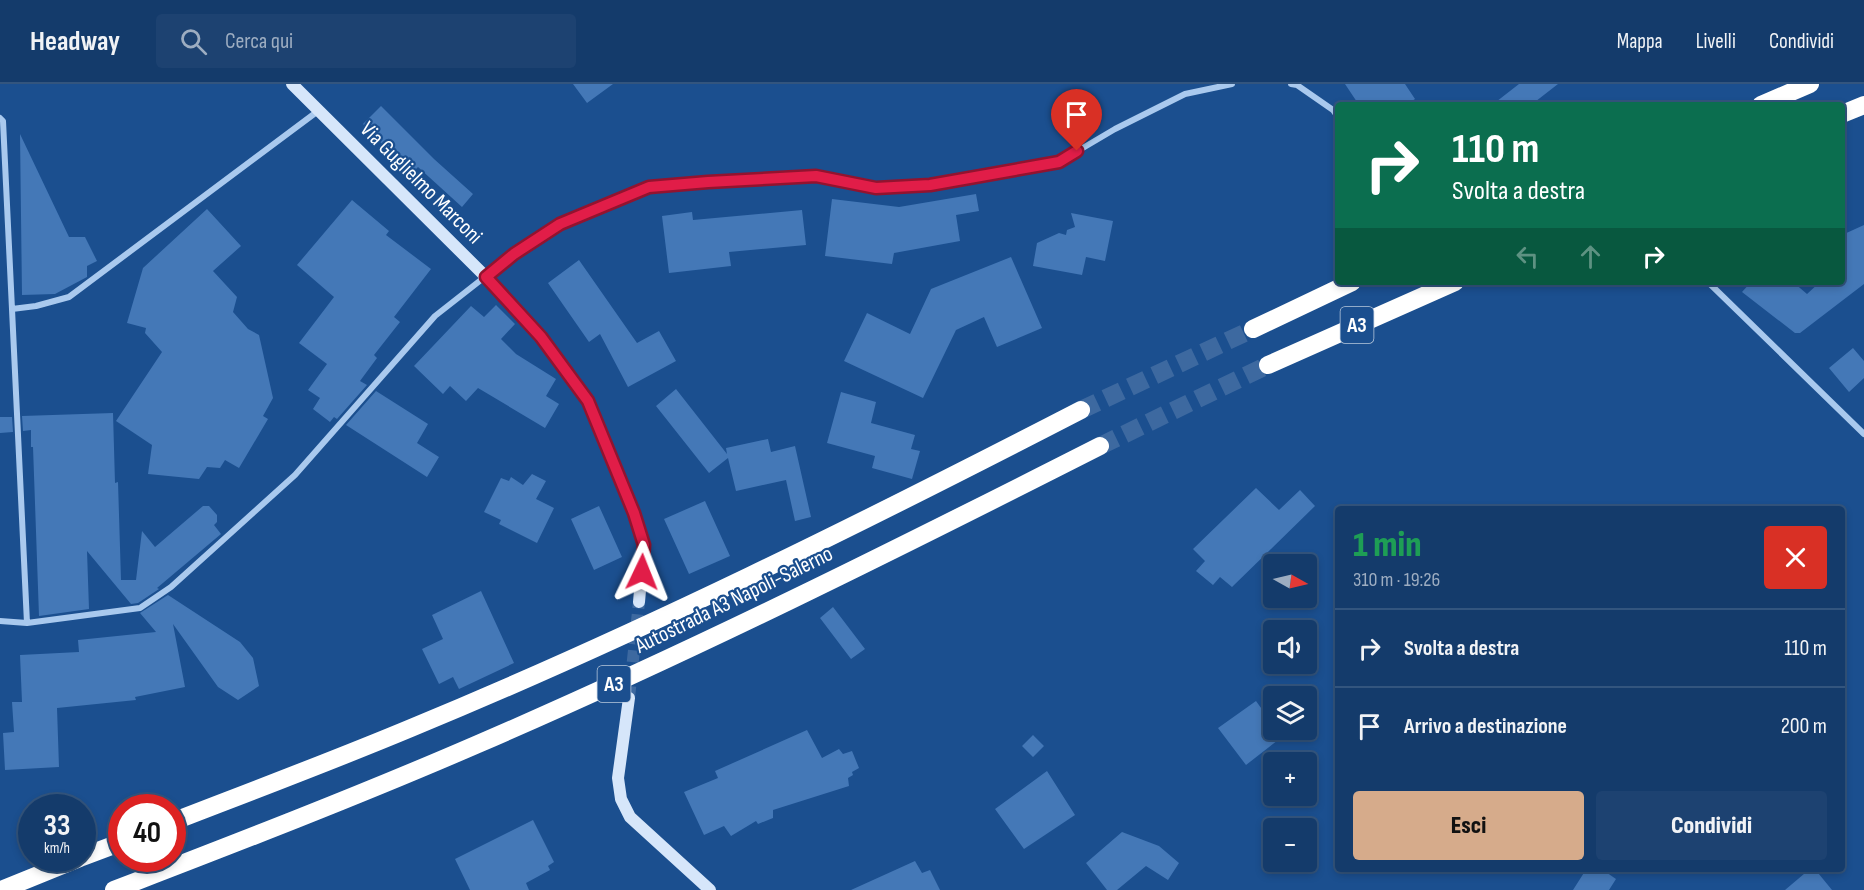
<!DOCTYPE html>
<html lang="it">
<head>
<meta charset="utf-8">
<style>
	body { margin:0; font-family:"Sofia Sans Condensed",sans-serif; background:#1d4271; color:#f1f3f6; height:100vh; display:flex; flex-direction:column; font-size:22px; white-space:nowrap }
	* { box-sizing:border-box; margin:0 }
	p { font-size:20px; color:#9dadc1 }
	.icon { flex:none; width:33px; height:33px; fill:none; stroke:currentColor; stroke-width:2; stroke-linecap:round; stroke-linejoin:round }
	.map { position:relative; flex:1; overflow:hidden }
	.side { position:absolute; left:1335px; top:422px; width:510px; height:366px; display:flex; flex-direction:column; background:#143b6b; border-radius:6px; box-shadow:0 3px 9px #0003,0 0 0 2px #33557e }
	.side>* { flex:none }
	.guide { position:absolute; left:1335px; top:18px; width:510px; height:183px; border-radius:6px; box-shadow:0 3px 9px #0003,0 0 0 2px #33557e; background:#0b6e4f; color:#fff; overflow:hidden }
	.needle { width:39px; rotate:98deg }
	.controls { position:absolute; left:1263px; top:470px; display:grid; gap:12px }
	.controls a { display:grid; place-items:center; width:54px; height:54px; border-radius:6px; background:#143b6b; box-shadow:0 3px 9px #0003,0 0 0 2px #33557e; font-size:30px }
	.speed { position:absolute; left:18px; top:710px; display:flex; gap:12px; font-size:30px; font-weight:700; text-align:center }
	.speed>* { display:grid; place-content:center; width:78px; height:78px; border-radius:50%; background:#143b6b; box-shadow:0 3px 9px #0003,0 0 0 2px #33557e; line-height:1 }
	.speed small { font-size:15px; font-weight:400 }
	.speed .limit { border:9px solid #d22; background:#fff; color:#111 }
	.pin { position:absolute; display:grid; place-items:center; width:51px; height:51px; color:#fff; margin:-62px -26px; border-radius:50% 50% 50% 0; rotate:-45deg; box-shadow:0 0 6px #0007 }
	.pin .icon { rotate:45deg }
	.me { position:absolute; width:66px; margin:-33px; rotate:2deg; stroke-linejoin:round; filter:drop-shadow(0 0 4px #0008) }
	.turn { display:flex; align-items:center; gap:21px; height:126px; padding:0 18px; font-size:27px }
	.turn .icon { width:78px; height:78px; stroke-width:2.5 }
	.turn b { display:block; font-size:42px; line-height:51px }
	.lanes { display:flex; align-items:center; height:57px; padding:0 18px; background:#0003; justify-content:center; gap:30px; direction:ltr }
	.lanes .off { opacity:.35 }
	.round { display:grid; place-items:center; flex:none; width:63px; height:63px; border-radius:6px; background:#1d4271 }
	.headline { display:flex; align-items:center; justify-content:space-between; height:102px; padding:0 18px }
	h1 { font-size:36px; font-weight:800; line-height:45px; color:#1e9e55 }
	.primary-button { display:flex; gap:12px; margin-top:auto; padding:12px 18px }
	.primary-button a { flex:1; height:69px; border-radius:6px; background:#d6ab8b; color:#111; font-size:24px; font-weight:800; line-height:69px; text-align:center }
	.primary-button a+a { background:#1d4271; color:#f1f3f6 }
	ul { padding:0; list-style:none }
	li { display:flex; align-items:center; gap:18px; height:78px; padding:0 18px; border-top:2px solid #33557e }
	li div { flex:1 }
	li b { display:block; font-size:22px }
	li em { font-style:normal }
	header { display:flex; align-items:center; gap:36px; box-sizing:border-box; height:84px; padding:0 30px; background:#143b6b; border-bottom:2px solid #33557e }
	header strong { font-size:28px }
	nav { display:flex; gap:33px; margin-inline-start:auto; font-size:21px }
	.search { width:420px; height:54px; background:#1d4271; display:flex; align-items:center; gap:15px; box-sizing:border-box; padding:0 21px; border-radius:6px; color:#9dadc1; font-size:22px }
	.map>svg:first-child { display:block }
	.building { fill:#4478b7 }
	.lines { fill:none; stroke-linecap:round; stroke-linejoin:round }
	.secondary-tunnel { stroke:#3d69a0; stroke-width:12; stroke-dasharray:12 6; stroke-linecap:butt }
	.highway-tunnel { stroke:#3d69a0; stroke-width:18; stroke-dasharray:18 9; stroke-linecap:butt }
	.street { stroke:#a9c9ee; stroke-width:6 }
	.secondary { stroke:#d6e6fa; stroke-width:12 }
	.highway { stroke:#fff; stroke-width:18 }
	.route-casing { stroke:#92132f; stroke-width:15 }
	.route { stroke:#e11d48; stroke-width:10 }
	.labels { text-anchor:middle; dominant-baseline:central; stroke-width:4.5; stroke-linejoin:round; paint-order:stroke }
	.shield { fill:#1b4f8f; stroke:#bbcadd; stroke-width:1.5 }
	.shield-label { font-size:21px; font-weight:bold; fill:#fff }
	.street-label { font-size:22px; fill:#fff; stroke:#1b4f8f }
</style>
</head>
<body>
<header>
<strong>Headway</strong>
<div class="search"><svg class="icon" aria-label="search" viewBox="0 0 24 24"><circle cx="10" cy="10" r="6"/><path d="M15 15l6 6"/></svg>Cerca qui</div>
<nav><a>Mappa</a><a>Livelli</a><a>Condividi</a></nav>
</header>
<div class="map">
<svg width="1864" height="806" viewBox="0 0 1864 806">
	<rect width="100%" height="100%" fill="#1b4f8f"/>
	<path class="building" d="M573,0h40l-26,19z
		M1345,0h60l10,15 -9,6h-47z
		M1519,0h39l-27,21h-39z
		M381,22l53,53 39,35 -11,13 -44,-40 -7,7 -48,-50z
		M20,50l49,103h16l12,24 -10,5v11l-32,17 -33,1z
		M976,110l3,17 -23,4 4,26 -66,12 -2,11 -67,-8 7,-57 67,8z
		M352,116l37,31 -3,4 45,34 -37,48 6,5 -26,33 3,3 -17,23 7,4 -30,34 -3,-2 -4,5 -17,-13 7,-11 -12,-8 19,-26 -28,-21 35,-46 -37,-32z
		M207,125l34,37 -28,25 24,26 -4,15 15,17 11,6 14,63 -10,18 5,3 -29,49 -14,-8 -5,8 -13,-1 -8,12 -51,-5 4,-29 -36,-24 46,-69 -17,-19 1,-5 -19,-5 16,-55z
		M802,126l4,35 -77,7 2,14 -62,7 -7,-57 30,-4 1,8z
		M1071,129l42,8 -8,40 -19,-4 -4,18 -49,-9 4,-23 22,-10 7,2 1,-5 8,-3z
		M1864,141v59l-64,49h-5l-53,-41 9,-10h42l14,12 13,-12h22v-47z
		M1011,173l31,71 -45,19 -13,-30 -28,13 -33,68 -79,-37 23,-48 43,21 21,-45z
		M579,176l58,83 22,-12 17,30 -48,26 -28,-53 -11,8 -41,-59z
		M496,221l19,19 -14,15 15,15 40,25 -10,17 13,8 -14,24 -67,-40 -12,13 -16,-15 -7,8 -29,-28 57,-60 13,11z
		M1853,264l11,13v17l-15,14 -20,-24z
		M676,305l51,65 -1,-6 42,-9 3,13 24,-6 16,71 -16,4 -9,-41 -50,11 -8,-33 -19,15 -53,-67z
		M376,307l52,33 -11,19 22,14 -12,20 -81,-52z
		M841,308l35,10 -5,21 44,12 -4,14 9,2 -8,28 -40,-11 3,-12 -48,-13z
		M113,329l2,70 3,-1 3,98h15l6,-49 13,16 48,-41h6l8,9v7l-3,3 7,9 -64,54 2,1 -21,14 -7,1 -44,-53 2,58 -50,7 -6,-169h-2v-17l-8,1 -1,-15z
		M0,333h12l1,15 -13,1z
		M532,390l14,7 -10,18 18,9 -17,35 -38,-19 2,-4 -17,-8 17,-34 8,3 2,-4 12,8z
		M1256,404l23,22 21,-20 15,16 -83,81 -12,-10 -7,8 -17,-14 9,-10 -12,-12z
		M705,417l25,55 -41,18 -25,-55z
		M599,422l23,51 -28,13 -23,-51z
		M481,507l33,72 -55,26 -6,-12 -14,7 -17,-35 21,-10 -11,-24z
		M168,511l72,47 13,16 6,28 -21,14 -20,-13 -45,-63 12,63 -50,10 1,3 -79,8 2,59 -54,3 -2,-37 11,-1 -2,-30h10l-2,-47 59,-3 -1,-12 78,-8 -16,-19z
		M833,523l32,42 -14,10 -31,-41z
		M1256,617l18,25v3h2l6,8 -36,28 -28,-37z
		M807,646l15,28 17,-9 4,5 9,-3 7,17 -7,4 1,3 -5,3 1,8 -76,24v8l-15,6 -2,-3 -25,15 -7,-10 -20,9 -20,-43 34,-14 -3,-7z
		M1033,651l11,11 -11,11 -11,-11z
		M1047,687l28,44 -51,34 -29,-40z
		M533,736l21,42 -6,4 2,4 -24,13 3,7h-59l-15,-31z
		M1122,748l37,14 20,17 -11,17 -22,-14 -29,24h-10l-21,-27z
		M915,777l7,12 8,-3 10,20h-89z
		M1587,784h13l16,11 -7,11h-36z
		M1811,784h3l18,22h-47z"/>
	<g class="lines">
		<path class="secondary-tunnel" d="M629,614l10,-96"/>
		<path class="highway-tunnel" d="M1081,326l172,-81
			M1100,362l168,-81"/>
		<path class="street" d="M1291,0l6,1 36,25 5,7
			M0,34l3,3 24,502
			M1705,198l5,2 154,150
			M12,225l24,-3 33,-9 249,-186
			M0,537l27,2 113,-15 31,-21 124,-112 140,-159 79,-62 46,-30 89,-37 59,-6 108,-6 60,13 54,-3 129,-23 56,-33 70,-35 47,-10"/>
		<path class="secondary" d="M292,0l194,193 55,60 47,64 46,112 10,32 -5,57
			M629,614l-11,80 3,21 9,18 80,73"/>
		<path class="highway" d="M1761,21l49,-21
			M1842,30l22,-9
			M1253,245l99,-47
			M1268,281l187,-83
			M172,738c80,-31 160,-61 239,-94 228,-94 451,-205 670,-318
			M82,773l40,-15
			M1,806l79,-32
			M114,806c122,-47 244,-94 364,-146 211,-91 417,-194 622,-298"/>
	</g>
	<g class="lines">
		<g class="route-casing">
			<path id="route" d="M642,488l2,-27 -10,-32 -46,-112 -47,-64 -55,-60 28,-23 46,-30 89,-37 59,-5 108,-6 60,12 54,-3 129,-23 18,-11"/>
		</g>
		<use href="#route" class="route"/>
	</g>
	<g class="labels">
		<g class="shield">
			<rect x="1340.5" y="223" width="33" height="36" rx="4.5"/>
			<rect x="597.5" y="582" width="33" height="36" rx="4.5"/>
		</g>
		<g class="shield-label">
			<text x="1357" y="241">A3</text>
			<text x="614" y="600">A3</text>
		</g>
		<g class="street-label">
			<text transform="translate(421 99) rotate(45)">Via Guglielmo Marconi</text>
			<text transform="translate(734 516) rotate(-26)">Autostrada A3 Napoli-Salerno</text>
		</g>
	</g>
</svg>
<div class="controls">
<a><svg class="needle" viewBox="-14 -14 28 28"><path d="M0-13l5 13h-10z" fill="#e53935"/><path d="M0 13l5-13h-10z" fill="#9dadc1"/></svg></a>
<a><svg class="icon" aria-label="sound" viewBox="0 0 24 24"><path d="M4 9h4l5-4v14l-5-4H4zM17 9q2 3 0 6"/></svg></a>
<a><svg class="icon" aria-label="layers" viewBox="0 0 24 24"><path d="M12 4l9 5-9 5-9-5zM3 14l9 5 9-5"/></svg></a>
<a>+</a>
<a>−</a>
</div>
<div class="speed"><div>33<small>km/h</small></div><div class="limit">40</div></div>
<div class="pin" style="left:1077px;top:67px;background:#d93025"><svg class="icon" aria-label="arrive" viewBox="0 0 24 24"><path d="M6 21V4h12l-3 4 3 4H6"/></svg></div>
<svg class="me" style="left:642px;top:488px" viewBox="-20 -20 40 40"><path d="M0-17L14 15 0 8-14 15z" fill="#e11d48" stroke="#fff" stroke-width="4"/></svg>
<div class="guide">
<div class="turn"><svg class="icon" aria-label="right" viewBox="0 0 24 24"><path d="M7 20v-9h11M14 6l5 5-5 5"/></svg><div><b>110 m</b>Svolta a destra</div></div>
<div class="lanes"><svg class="icon off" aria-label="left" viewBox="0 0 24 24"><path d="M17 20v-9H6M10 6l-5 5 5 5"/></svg><svg class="icon off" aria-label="ahead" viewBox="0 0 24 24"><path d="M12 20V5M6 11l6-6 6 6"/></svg><svg class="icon" aria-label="right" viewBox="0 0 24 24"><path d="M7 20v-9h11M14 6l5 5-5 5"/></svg></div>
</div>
<section class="side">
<div class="headline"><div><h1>1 min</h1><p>310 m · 19:26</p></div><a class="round" style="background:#d93025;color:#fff"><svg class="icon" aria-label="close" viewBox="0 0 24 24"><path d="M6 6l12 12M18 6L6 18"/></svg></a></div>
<ul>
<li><svg class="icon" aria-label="right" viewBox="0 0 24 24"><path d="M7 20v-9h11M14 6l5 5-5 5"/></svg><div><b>Svolta a destra</b></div><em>110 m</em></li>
<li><svg class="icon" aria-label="arrive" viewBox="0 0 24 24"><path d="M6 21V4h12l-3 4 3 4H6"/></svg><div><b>Arrivo a destinazione</b></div><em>200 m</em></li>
</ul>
<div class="primary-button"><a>Esci</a><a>Condividi</a></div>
</section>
</div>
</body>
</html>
